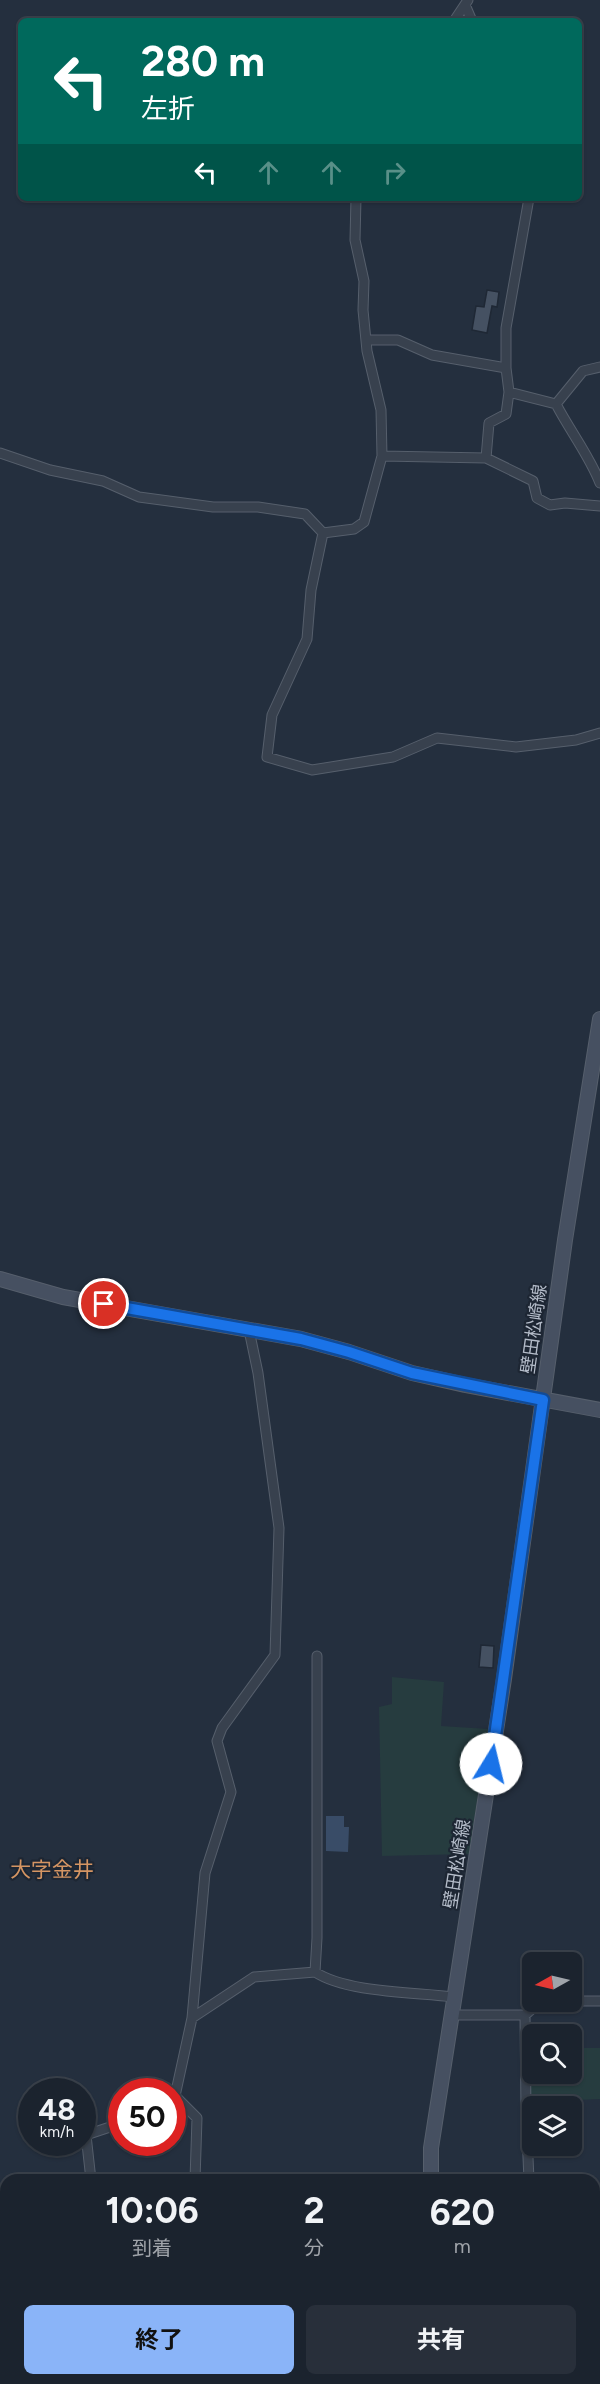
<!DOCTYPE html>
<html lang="ja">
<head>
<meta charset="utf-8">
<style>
	body { margin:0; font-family:Figtree,"Noto Sans JP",sans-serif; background:#282f3a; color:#f1f3f6; height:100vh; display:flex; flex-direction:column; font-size:22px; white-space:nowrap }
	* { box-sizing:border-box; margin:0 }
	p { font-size:20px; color:#a0a4aa }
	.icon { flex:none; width:33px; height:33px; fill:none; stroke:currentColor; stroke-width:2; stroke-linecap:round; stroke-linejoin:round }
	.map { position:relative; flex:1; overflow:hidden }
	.side { position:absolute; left:0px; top:2174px; width:600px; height:212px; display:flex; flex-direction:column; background:#1b232e; border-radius:18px 18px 0 0; box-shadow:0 2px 4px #0004,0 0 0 2px #39404a }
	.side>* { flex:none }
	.banner { position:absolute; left:18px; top:18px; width:564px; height:183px; border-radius:9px; box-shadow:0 2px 4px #0004,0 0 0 2px #39404a; background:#00695c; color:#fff; overflow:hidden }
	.needle { width:39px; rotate:262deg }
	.tools { position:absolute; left:522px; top:1952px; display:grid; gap:12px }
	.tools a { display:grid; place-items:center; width:60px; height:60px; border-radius:9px; background:#1b232e; box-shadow:0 2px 4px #0004,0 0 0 2px #39404a; font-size:30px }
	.speed { position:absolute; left:18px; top:2078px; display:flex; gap:12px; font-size:30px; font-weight:700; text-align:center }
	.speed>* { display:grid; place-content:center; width:78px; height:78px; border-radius:50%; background:#1b232e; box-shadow:0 2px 4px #0004,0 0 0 2px #39404a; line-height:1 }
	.speed small { font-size:15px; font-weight:400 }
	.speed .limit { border:9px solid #d22; background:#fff; color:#111 }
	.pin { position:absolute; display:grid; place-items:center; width:51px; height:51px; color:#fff; margin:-26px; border:3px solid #fff; border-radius:50%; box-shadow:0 2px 6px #0007 }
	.me { position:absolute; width:66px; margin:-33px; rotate:9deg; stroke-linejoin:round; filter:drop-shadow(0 0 4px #0008) }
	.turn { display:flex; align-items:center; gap:21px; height:126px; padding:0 24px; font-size:27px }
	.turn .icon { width:78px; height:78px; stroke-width:2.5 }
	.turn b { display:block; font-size:42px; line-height:51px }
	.lanes { display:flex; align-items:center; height:57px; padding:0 24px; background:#0003; justify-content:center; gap:30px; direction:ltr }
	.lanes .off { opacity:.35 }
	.eta { display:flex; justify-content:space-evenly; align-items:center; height:102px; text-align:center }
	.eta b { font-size:36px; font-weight:700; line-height:42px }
	.action { display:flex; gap:12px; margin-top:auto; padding:12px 24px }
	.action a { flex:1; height:69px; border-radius:9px; background:#8ab4f8; color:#111; font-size:24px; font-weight:700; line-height:69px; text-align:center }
	.action a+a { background:#282f3a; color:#f1f3f6 }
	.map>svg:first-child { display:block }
	.green { fill:#263c3f }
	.water { fill:#394c67 }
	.building { fill:#455162; stroke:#1f2835; stroke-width:1.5 }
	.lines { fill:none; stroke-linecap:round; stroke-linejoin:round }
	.street-casing { stroke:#565f6c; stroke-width:11 }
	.secondary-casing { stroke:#565f6c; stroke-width:16 }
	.street { stroke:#38414e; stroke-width:9 }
	.secondary { stroke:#465061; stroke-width:14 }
	.route-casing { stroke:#114b97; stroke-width:15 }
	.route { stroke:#1a73e8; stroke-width:10 }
	.labels { text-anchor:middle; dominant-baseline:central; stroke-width:4.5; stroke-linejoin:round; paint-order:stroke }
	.street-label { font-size:18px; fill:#b4bcc9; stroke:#1d2633 }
	.quarter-label { font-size:21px; fill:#d59563; stroke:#1d2633 }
</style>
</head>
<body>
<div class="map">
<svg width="600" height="2384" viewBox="0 0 600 2384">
	<rect width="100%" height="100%" fill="#242f3e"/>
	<path class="green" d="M392,1677l52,5 -3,44 47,3 -19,125 -87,2 -3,-149 13,-3z
		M576,2048h24v51l-74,3v-45h6v16h40v-16l4,-1z"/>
	<path class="water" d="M326,1816h18v11h5l-1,25 -22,-1z"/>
	<path class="building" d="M487,290l12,2 -2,15 -5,-1 -5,27 -15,-3 4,-24 8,1z
		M481,1645l13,1 -1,22 -14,-1z"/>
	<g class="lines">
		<g class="street-casing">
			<path id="street" d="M466,7l6,14
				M454,21l14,-21
				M356,198l-1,42 9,41 -1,29 4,41 14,59 1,46 -18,66 -10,7 -31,4 -12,57 -4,49 -35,76 -5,42 45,13 81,-13 44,-19 79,9 60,-7 24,-7
				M366,340h32l34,15 74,13
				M509,392l47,12c14,27 33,51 44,79
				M556,404l27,-33 17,-4
				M0,453l50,17 53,11 36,16 74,10h45l47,7 18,19
				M382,456l104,2 47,23 4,17 13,7 15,-2 35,3
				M486,458l3,-35 17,-9 3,-22 -3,-24v-40l23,-130
				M315,1972l2,-34v-282
				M572,2001h28
				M452,2015h73l16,-14
				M525,2015l1,97 3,68
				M192,2018l62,-41 61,-5c32,21 100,20 139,25
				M91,2180l-5,-45 36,-12
				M195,2180l2,-62 -22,-22 17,-78 13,-145 26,-81 -14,-51 5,-13 53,-73 4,-127 -21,-155 -9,-43
				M594,2377l6,-1
				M516,2379l26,5
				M43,2384l1,-5
				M178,2384l1,-5
				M543,2384l38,-5"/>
		</g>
		<g class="secondary-casing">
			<path id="secondary" d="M0,1279l63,18 238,42 48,13 63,21 53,12 135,25
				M431,2180v-32l73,-469 61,-439 35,-221
				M594,2214l6,-2
				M0,2346l6,-1
				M483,2379l1,5"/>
		</g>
		<use href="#street" class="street"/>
		<use href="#secondary" class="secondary"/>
	</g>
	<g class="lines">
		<g class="route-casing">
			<path id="route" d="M104,1304l197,35 48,13 63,21 131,27 -52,364"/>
		</g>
		<use href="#route" class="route"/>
	</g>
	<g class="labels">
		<g class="street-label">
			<text transform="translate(534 1329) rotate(-82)">壁田松崎線</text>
			<text transform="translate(457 1864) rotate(-81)">壁田松崎線</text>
		</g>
		<g class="quarter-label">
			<text x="52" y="1869">大字金井</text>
		</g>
	</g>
</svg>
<div class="tools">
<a><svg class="needle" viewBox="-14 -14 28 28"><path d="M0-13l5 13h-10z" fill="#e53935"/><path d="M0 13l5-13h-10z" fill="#a0a4aa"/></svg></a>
<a><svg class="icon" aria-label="search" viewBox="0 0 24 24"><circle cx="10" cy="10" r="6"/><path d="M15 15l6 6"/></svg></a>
<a><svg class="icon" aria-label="layers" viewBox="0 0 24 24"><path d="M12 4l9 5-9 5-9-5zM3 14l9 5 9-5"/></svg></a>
</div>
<div class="speed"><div>48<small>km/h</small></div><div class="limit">50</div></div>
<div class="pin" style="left:104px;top:1304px;background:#d93025"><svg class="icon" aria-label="arrive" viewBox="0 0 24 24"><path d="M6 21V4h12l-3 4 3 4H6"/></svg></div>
<svg class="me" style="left:491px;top:1764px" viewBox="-20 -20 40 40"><circle r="19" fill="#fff"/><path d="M0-13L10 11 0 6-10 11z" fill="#1a73e8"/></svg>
<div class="banner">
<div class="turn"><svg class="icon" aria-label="left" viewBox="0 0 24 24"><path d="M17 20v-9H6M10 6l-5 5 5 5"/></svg><div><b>280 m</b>左折</div></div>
<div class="lanes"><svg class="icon" aria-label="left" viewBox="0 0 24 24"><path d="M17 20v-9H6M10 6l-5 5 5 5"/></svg><svg class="icon off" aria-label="ahead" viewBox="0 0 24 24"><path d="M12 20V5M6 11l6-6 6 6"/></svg><svg class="icon off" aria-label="ahead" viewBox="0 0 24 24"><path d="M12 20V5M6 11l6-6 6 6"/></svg><svg class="icon off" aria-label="right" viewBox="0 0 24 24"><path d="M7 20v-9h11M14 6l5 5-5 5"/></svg></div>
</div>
<section class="side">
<div class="eta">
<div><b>10:06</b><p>到着</p></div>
<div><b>2</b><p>分</p></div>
<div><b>620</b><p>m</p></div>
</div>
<div class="action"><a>終了</a><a>共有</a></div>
</section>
</div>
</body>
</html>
